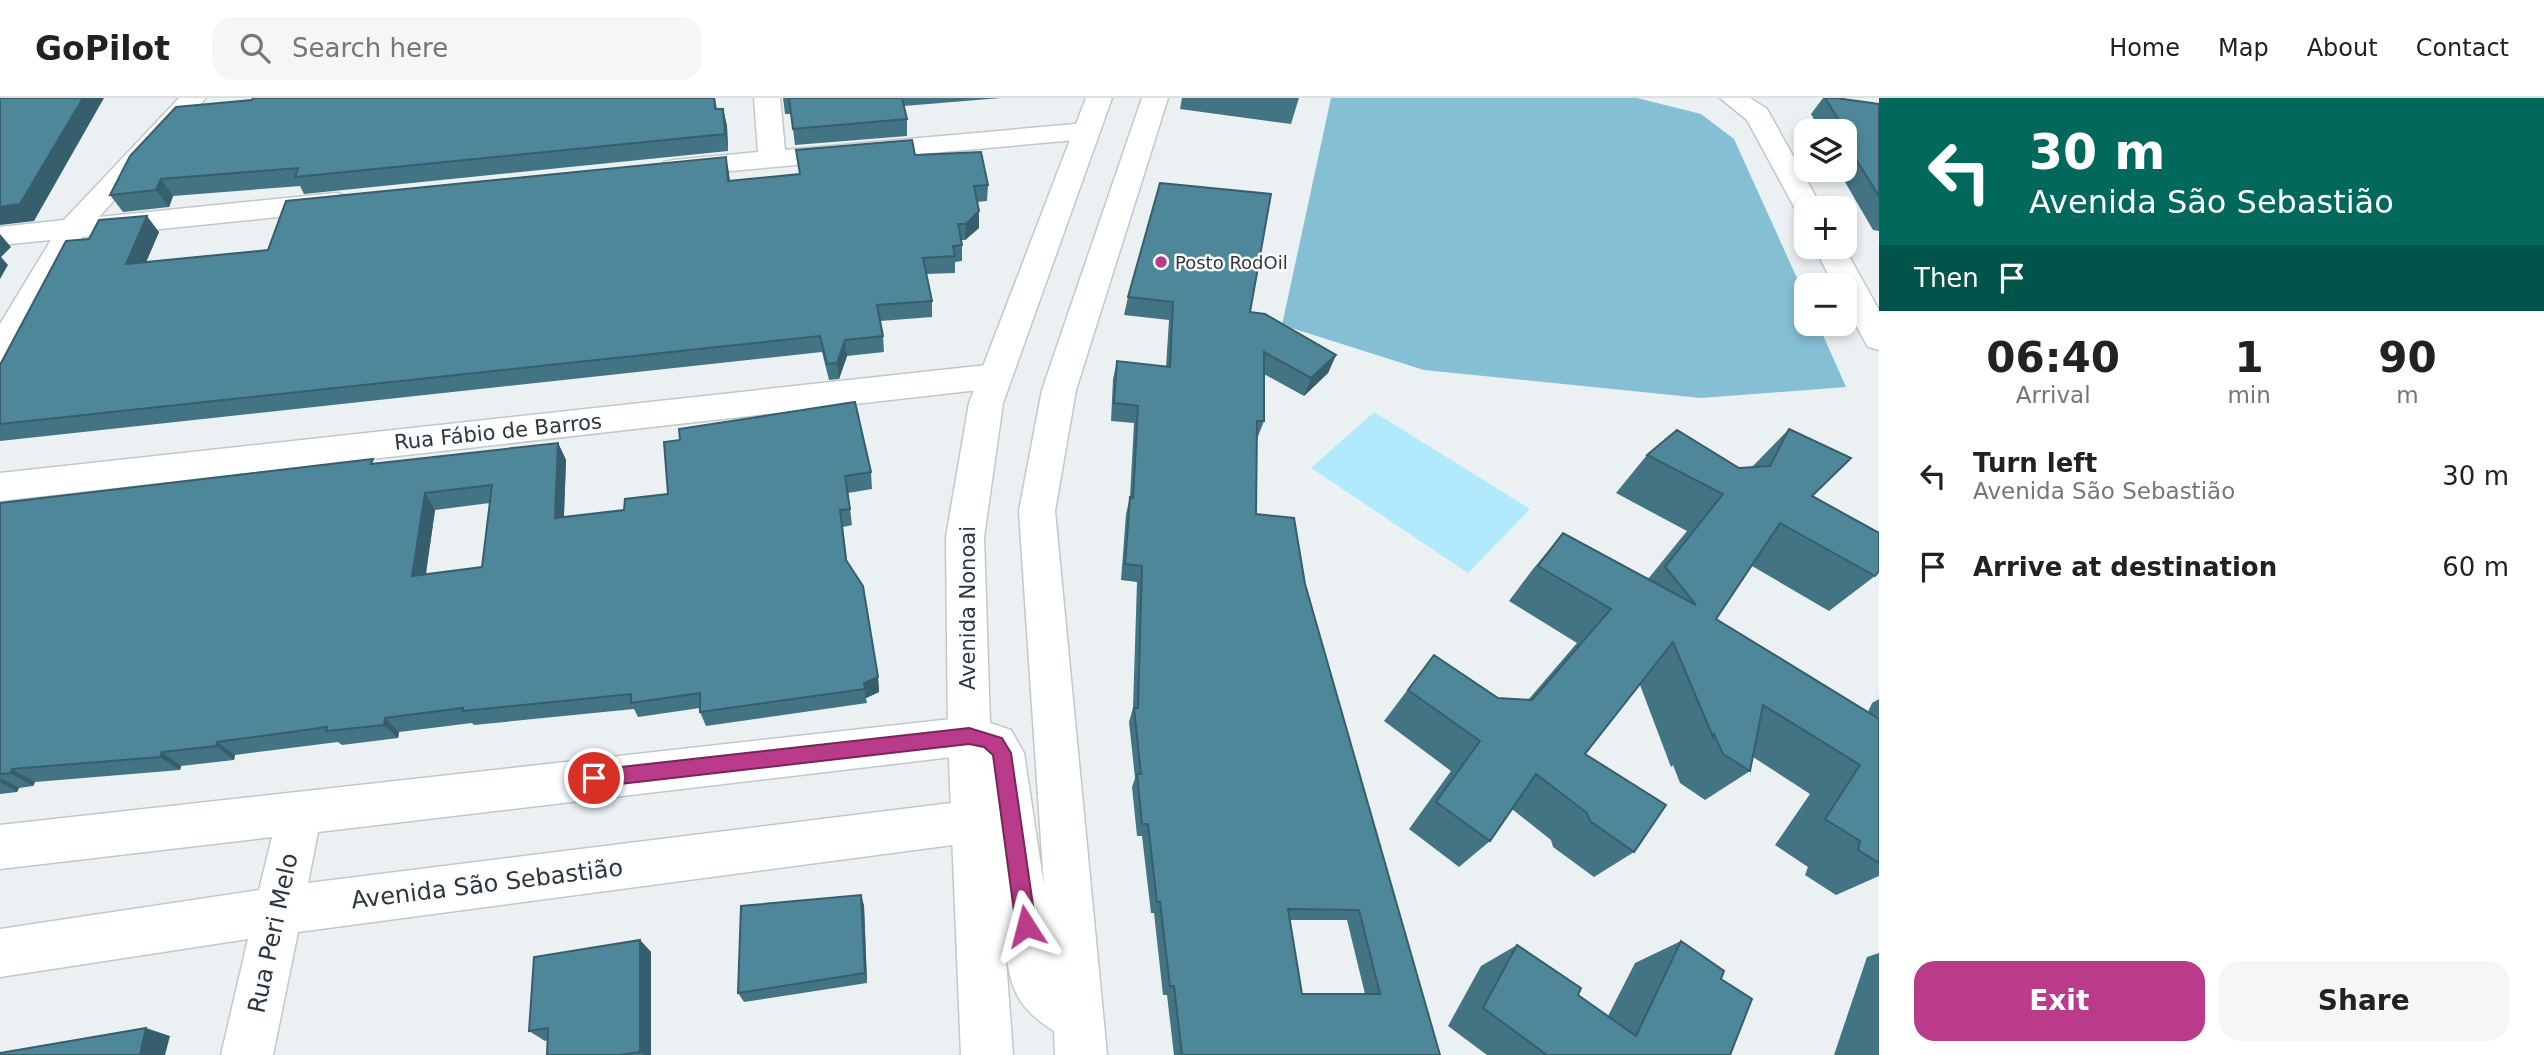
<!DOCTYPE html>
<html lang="en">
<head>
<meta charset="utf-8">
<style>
	body { margin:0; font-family:"DejaVu Sans",sans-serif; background:#f6f6f6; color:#222; height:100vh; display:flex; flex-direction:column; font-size:26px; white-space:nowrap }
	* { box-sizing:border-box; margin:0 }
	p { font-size:23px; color:#767676 }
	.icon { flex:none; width:38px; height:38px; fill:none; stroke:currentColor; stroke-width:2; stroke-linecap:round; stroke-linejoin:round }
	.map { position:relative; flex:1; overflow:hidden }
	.side { display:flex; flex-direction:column; background:#fff; width:665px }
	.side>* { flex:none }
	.top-card { background:#00695c; color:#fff; overflow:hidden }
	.buttons { position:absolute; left:1794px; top:21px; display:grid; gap:14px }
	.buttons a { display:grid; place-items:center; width:63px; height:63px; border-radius:14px; background:#fff; box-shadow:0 4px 10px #0003; font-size:35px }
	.pin { position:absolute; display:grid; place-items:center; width:60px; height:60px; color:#fff; margin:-30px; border:4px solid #fff; border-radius:50%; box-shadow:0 2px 7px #0007 }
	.me { position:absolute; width:77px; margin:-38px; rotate:351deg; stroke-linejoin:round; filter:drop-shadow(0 0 5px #0008) }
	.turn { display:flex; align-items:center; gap:24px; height:147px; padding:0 35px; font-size:32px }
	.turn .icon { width:91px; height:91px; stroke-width:2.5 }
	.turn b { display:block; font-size:49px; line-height:60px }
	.then { display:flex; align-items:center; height:66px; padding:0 35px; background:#0003; gap:14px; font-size:26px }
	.eta { display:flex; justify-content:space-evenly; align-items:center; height:119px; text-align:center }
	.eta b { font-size:42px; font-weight:600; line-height:49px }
	.action { display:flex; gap:14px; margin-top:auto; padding:14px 35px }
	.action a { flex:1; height:80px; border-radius:21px; background:#b93b89; color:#fff; font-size:28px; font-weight:600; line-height:80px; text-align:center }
	.action a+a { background:#f6f6f6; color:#222 }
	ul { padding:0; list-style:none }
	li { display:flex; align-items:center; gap:21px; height:91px; padding:0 35px }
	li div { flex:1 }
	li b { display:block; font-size:26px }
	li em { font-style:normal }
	header { display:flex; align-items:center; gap:42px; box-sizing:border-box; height:98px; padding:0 35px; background:#fff; border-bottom:2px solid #e0e0e0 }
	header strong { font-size:33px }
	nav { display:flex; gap:38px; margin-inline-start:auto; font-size:24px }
	.search { width:490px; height:63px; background:#f6f6f6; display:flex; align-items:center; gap:18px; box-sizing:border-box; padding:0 24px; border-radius:21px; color:#767676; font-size:26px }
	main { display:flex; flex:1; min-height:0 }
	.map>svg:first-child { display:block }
	.green { fill:#b1eafd }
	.forest { fill:#85bfd3 }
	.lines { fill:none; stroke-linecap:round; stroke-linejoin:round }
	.minor-casing { stroke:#c2c8ca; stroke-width:3 }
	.major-casing { stroke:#c2c8ca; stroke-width:3 }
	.minor { fill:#fff; fill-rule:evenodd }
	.major { fill:#fff; fill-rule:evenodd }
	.wall { fill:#437484; fill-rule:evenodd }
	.shaded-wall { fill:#375e6c }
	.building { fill:#4e879a; stroke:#375e6c; stroke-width:2; fill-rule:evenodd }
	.route { fill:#b93b89; stroke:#782659; stroke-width:2 }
	.poi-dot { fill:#b93b89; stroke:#f9fdff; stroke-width:2.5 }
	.labels { text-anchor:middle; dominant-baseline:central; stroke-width:5; stroke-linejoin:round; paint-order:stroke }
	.far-poi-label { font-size:18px; fill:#333536; stroke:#f9fdff; text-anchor:start }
	.street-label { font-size:21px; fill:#333536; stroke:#f9fdff }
	.near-street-label { font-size:24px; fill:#333536; stroke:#f9fdff }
</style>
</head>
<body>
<header>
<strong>GoPilot</strong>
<div class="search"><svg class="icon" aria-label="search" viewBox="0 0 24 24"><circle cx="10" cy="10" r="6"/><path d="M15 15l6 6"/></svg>Search here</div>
<nav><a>Home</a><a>Map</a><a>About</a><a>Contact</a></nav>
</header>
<main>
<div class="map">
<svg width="1879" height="957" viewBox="0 0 1879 957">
	<rect width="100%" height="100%" fill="#ebf0f2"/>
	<path class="green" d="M1374,314l156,97 -62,64 -157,-105z"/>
	<path class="forest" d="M1331,0h306l64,16 33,25 72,159v26h12l28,63 -145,11 -277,-28 -142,-45z"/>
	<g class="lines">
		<g class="minor-casing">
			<path id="minor" d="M179,0h27l-107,119 237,-24 10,3 4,6 -4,6 -10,3 -254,26 -70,122 -12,3v-38l51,-84 -51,5v-18l64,-7z
				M754,0h26l5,52 302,-27 9,2 4,6 -4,6 -9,2 -413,37 -10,-2 -4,-6 4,-6 10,-2 84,-8z
				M1720,0h30l17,11 55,99h-16v8l-8,-2 -51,-94z
				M1814,149h30l35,63v40l-11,-3 -24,-43v-19h-10z
				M996,266l12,4 5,8 -5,8 -12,4 -996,113v-28z
				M969,619l15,5 6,14 -6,14 -15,5 -651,77 -10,51 667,-83 16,6 6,15 -6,15 -16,6 -677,90 -25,123h-52l27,-116 -248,38v-48l259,-39 13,-53 -272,32v-44z"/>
		</g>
		<g class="major-casing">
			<path id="major" d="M1086,0h26l-109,305 -19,134 6,186 21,7 13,23 20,133 -25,-375 23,-121 100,-292h26l-92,292 -21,121 52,544h-52l-1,-24c-38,-24 -43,-41 -49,-85l8,109h-52l-13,-319 -2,-199 23,-134z"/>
		</g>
		<use href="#minor" class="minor"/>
		<use href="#major" class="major"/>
	</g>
	<path class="wall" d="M253,0h462l2,11h6l4,17 1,25 -424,43 -4,-8 -127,10 -4,11 -46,5 -13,-17 142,-95z
		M783,0h218l-97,8 3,13v17l-112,9 -4,-31h-6z
		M1182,0h117l-8,26 -111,-15z
		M1823,0h13l43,6v127l-6,-1 -35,-60h6v-39h-23l-10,-17z
		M915,57l73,30 -1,16 -10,1 2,9v17l-14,12h-3v21l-7,1v11l-29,1 6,27v16l-52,4 3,15 1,16 -37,4 -8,23 -10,1 -7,-28 -822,89v-76l89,-126 70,-7 -13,30 122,-12 458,-93 4,24 70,-6z
		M1128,199l122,15 86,43 -8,18 -24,23 -40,-22v47l-7,18 -1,75 49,70 135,471h-266l-7,-60h-4l-9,-82h-3l-9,-77h-5l-5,-49 3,-9 -6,-56 4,-14 4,-126 -16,-2 5,-66 4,-17 4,-74 -23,-2 2,-42 4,-18 49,6 3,-47 -45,-5zM1290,822h57l18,74h-63z
		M1789,331l23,67 63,80 -46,35 -77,-45 -36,53 152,93 4,-9 7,-4v177l-43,19 -31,-20 3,-8 -33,-22 35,-51 -57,-37 -3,14 -45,29 -25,-17 -7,-18 -2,2 -31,-82 -55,69 49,98 -40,25 -41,-30 -2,-7 -39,-31 -22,32 -31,26 -50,-38 42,-58 -67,-50 50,-66 64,43 30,2 49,-57 -68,-42 24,-32 30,-36 85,46 39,-48 -71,-38 31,-38 92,13 13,-1z
		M558,345l8,17 -2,57 60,-7 247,-38 1,17 -24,4 4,32 -9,2 4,33 31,117 1,15 -13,6 1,5 -161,23 -6,-14v-4l-62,9 -4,-8 -160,16 -2,-2 -73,9 -1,6 -56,7 -4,-3 -103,13 -1,5 -53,6 -1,4 -145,12 -2,4 -14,2 -2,4 -17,2v-291l376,-39zM490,405l-8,64 -56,7 9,-64z
		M861,797l3,11 3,77 -123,19 -6,-9z
		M640,842l11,12v103h-104v-15l-2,1 -16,-10z
		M1681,843l40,38 9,76h-243l-39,-29 33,-60 36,-21 61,50 30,21 27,-53z
		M1879,855v102h-45l33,-98z"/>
	<path class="shaded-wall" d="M83,0h21l-70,123 -34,4v-18z
		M723,11l4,17 1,25 -3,-17z
		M726,59l3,16 2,24 -3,-16z
		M161,81l12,17 -4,11 -13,-17z
		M979,113v17l-14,12 1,-16z
		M147,118l12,16 -21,49 -12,-17z
		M0,136l11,13 -10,10 7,8 -8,14z
		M845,242l2,16 -8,23 -2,-16z
		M1336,257l-8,18 -24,23 7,-18z
		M558,345l8,17 -3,75 -8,-17z
		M425,395l10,17 -12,82 -11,-16z
		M878,579l1,15 -13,6 -2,-15z
		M385,620l14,14 -1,6 -14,-13z
		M217,644l18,13 -1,5 -18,-14z
		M162,654l19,14 -1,4 -20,-13z
		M12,671l23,13 -2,4 -23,-13z
		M0,680l19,10 -2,4 -17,-10z
		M861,797l3,11 3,77 -2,-10z
		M640,842l11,12v103h-7l-4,-3z
		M146,930l24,8 -5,19h-25z"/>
	<path class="building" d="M0,0h83l-63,106 -20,3z
		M253,0h461l1,11h8l2,25 -430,43 3,-9 -137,11 -5,11 -46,5 20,-39 46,-49 76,-7z
		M789,0h113l5,21 -114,10z
		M1825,0h11l43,6v92l-35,-56v-9h-5l-4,-7 7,1z
		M912,42l3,15 66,-3 7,33 -14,1 5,25 -13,13h-8l4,21 -9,1 2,10 -32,2 9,43 -55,4 6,31 -38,4 -8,23 -10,1 -7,-28 -820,88v-59l66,-124 23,-2 10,-19 48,-4 -21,48 142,-14 18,-49 440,-44 2,24 72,-7 -4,-24z
		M1160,85l111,11 -21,118 15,2 71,41 -25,23 -47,-26v69h-7l-1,93 38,4 11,66 135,471h-258l-8,-69h-4l-10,-84h-3l-9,-78h-6l-5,-50h4l-7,-66h4l4,-142 -17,-2 5,-67 3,1 5,-92 -24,-3 3,-42 53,6 3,-65 -45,-5zM1288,811l71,1 21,84h-78z
		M855,304l16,70 -26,4 5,33 -10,1 6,50 17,26 15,91 -14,6 1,6 -165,23v-19l-69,10v-9l-168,17v-3l-78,10 -1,7 -58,6 1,-4 -110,15 -1,4 -54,6 -2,5 -148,12 -2,4 -10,1v-271l373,-44 -2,5 187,-21 -3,75 69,-8 1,-11 43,-5 -4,-52 16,-2 -1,-11zM492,387l-10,82 -70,9 13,-83z
		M1789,331l62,29 -39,38 67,37v38l-4,5 -95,-53 -64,96 163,100v144l-21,-13 2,-9 -35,-22 35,-54 -97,-60 -13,66 -27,-17 -9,-20 -1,3 -40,-95 -88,112 81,51 -32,47 -44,-31 -3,-8 -51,-39 -46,67 -54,-39 44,-61 -72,-51 26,-35 64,43 34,2 79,-91 -73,-43 25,-33 133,72 -31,-38 58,-73 -76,-39 30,-25 62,38 31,-2z
		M861,797l4,78 -127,20 3,-87z
		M640,842v112l-20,3h-73l1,-27 -19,3 5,-74z
		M1681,843l43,30 -3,8 31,20 -22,56h-183l-64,-47 34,-63 64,43 -3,7 58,41z
		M146,930l-6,27h-140v-2z"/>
	<path class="route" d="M969,630l33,10 9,15 25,173 -3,7 -7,2 -7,-2 -3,-7 -23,-171 -9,-8 -15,-3 -375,43 -6,-3 -3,-6 3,-6 6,-2z"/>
	<circle class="poi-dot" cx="1161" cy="164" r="7"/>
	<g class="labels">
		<g class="far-poi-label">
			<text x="1175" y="164">Posto RodOil</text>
		</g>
		<g class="street-label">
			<text transform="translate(498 334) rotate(-6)">Rua Fábio de Barros</text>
			<text transform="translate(968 510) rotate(-90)">Avenida Nonoai</text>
		</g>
		<g class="near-street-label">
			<text transform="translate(487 786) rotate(-7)">Avenida São Sebastião</text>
			<text transform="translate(273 835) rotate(-78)">Rua Peri Melo</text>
		</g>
	</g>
</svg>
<div class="buttons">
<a><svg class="icon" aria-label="layers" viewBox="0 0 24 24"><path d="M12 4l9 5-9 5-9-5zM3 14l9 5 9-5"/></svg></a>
<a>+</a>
<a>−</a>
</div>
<div class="pin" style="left:594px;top:680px;background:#d93025"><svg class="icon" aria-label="arrive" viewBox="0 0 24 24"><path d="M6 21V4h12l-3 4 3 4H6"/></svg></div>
<svg class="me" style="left:1026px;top:828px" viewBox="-20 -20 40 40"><path d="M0-17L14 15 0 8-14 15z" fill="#b93b89" stroke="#fff" stroke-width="4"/></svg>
</div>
<section class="side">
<div class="top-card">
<div class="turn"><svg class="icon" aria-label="left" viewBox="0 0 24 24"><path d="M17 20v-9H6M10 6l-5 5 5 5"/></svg><div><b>30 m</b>Avenida São Sebastião</div></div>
<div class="then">Then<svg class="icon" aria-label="arrive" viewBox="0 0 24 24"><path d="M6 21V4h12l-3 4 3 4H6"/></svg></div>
</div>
<div class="eta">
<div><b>06:40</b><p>Arrival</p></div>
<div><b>1</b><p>min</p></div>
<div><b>90</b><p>m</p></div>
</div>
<ul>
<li><svg class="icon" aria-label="left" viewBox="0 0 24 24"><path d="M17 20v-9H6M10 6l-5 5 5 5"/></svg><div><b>Turn left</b><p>Avenida São Sebastião</p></div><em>30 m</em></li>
<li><svg class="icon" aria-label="arrive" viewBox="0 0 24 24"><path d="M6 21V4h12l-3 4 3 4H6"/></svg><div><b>Arrive at destination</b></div><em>60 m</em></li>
</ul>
<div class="action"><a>Exit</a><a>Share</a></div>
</section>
</main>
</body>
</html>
